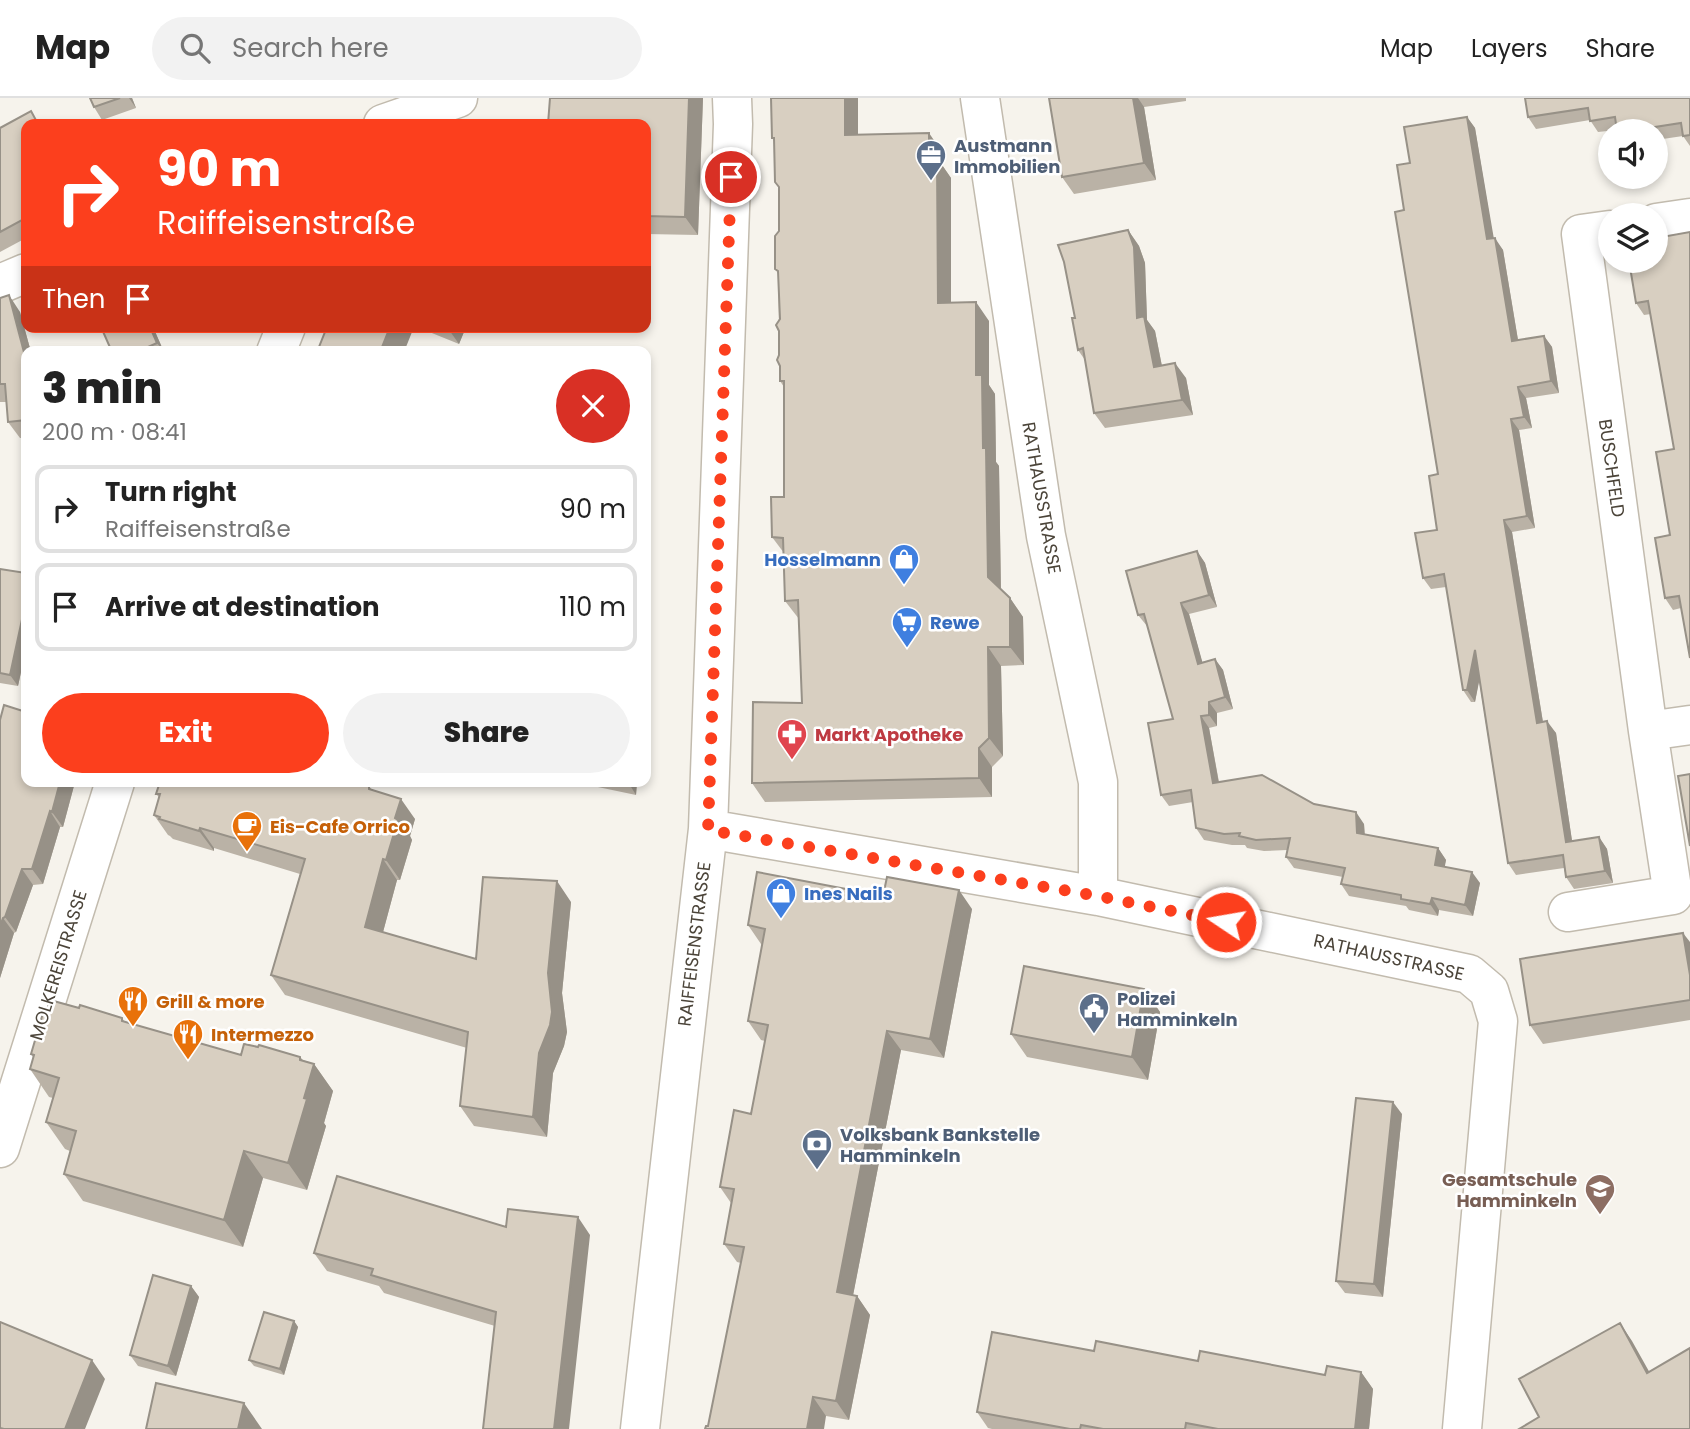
<!DOCTYPE html>
<html lang="en">
<head>
<meta charset="utf-8">
<style>
	body { margin:0; font-family:Poppins,sans-serif; background:#f2f2f2; color:#222; height:100vh; display:flex; flex-direction:column; font-size:26px; white-space:nowrap }
	* { box-sizing:border-box; margin:0 }
	p { font-size:23px; color:#767676 }
	.icon { flex:none; width:38px; height:38px; fill:none; stroke:currentColor; stroke-width:2; stroke-linecap:round; stroke-linejoin:round }
	.map { position:relative; flex:1; overflow:hidden }
	.panel { position:absolute; left:21px; top:248px; width:630px; height:441px; display:flex; flex-direction:column; background:#fff; border-radius:14px; box-shadow:0 4px 10px #0003 }
	.panel>* { flex:none }
	.guide { position:absolute; left:21px; top:21px; width:630px; height:214px; border-radius:14px; box-shadow:0 4px 10px #0003; background:#fc3f1d; color:#fff; overflow:hidden }
	.buttons { position:absolute; left:1598px; top:21px; display:grid; gap:14px }
	.buttons a { display:grid; place-items:center; width:70px; height:70px; border-radius:50%; background:#fff; box-shadow:0 4px 10px #0003; font-size:35px }
	.pin { position:absolute; display:grid; place-items:center; width:60px; height:60px; color:#fff; margin:-30px; border:4px solid #fff; border-radius:50%; box-shadow:0 2px 7px #0007 }
	.me { position:absolute; width:77px; margin:-38px; rotate:282deg; stroke-linejoin:round; filter:drop-shadow(0 0 5px #0008) }
	.turn { display:flex; align-items:center; gap:24px; height:147px; padding:0 21px; font-size:32px }
	.turn .icon { width:91px; height:91px; stroke-width:2.5 }
	.turn b { display:block; font-size:49px; line-height:60px }
	.then { display:flex; align-items:center; height:66px; padding:0 21px; background:#0003; gap:14px; font-size:26px }
	.round { display:grid; place-items:center; flex:none; width:74px; height:74px; border-radius:37px; background:#f2f2f2 }
	.head { display:flex; align-items:center; justify-content:space-between; height:119px; padding:0 21px }
	h1 { font-size:42px; font-weight:800; line-height:52px }
	.action { display:flex; gap:14px; margin-top:auto; padding:14px 21px }
	.action a { flex:1; height:80px; border-radius:42px; background:#fc3f1d; color:#fff; font-size:28px; font-weight:800; line-height:80px; text-align:center }
	.action a+a { background:#f2f2f2; color:#222 }
	ul { padding:0; list-style:none }
	li { display:flex; align-items:center; gap:21px; height:88px; margin:0 14px 10px; padding:0 7px; border:4px solid #e0e0e0; border-radius:14px }
	li div { flex:1 }
	li b { display:block; font-size:26px }
	li em { font-style:normal }
	header { display:flex; align-items:center; gap:42px; box-sizing:border-box; height:98px; padding:0 35px; background:#fff; border-bottom:2px solid #e0e0e0 }
	header strong { font-size:33px }
	nav { display:flex; gap:38px; margin-inline-start:auto; font-size:24px }
	.search { width:490px; height:63px; background:#f2f2f2; display:flex; align-items:center; gap:18px; box-sizing:border-box; padding:0 24px; border-radius:38px; color:#767676; font-size:26px }
	.map>svg:first-child { display:block }
	.lines { fill:none; stroke-linecap:round; stroke-linejoin:round }
	.minor-casing { stroke:#c2bbae; stroke-width:41 }
	.minor { stroke:#fff; stroke-width:38 }
	.wall { fill:#bab2a6 }
	.shaded-wall { fill:#979187 }
	.building { fill:#d8cfc1; stroke:#979187; stroke-width:2 }
	.route { stroke:#fc3f1d; stroke-width:12; stroke-dasharray:0 21.6 }
	.labels { text-anchor:middle; dominant-baseline:central; stroke-width:5; stroke-linejoin:round; paint-order:stroke }
	.service-label { font-size:18px; font-weight:bold; fill:#4e5e75; stroke:#fff; text-anchor:start }
	.street-label { font-size:18px; fill:#4b4439; stroke:#fff }
	.shop-label { font-size:18px; font-weight:bold; fill:#366cbe; stroke:#fff; text-anchor:start }
	.health-label { font-size:18px; font-weight:bold; fill:#be3a42; stroke:#fff; text-anchor:start }
	.food-label { font-size:18px; font-weight:bold; fill:#c56008; stroke:#fff; text-anchor:start }
	.education-label { font-size:18px; font-weight:bold; fill:#785e54; stroke:#fff; text-anchor:end }
</style>
</head>
<body>
<header>
<strong>Map</strong>
<div class="search"><svg class="icon" aria-label="search" viewBox="0 0 24 24"><circle cx="10" cy="10" r="6"/><path d="M15 15l6 6"/></svg>Search here</div>
<nav><a>Map</a><a>Layers</a><a>Share</a></nav>
</header>
<div class="map">
<svg width="1690" height="1331" viewBox="0 0 1690 1331">
	<rect width="100%" height="100%" fill="#f6f3ec"/>
	<g class="lines">
		<g class="minor-casing">
			<path id="minor" d="M980,0l66,438 52,246v114
				M383,26l75,-26
				M1656,125l34,-5
				M0,186l26,-11
				M276,254l10,-25
				M1648,633l42,-6
				M708,731l390,67 371,78 20,17 9,30 -36,408
				M1568,814l105,-17 -25,-164 -67,-497 29,-4
				M0,1050l115,-366
				M640,1331l68,-600 25,-705 -1,-26"/>
		</g>
		<use href="#minor" class="minor"/>
	</g>
	<path class="wall" d="M90,0h42l4,10 -34,12 -8,-13z
		M703,0l-5,137 -52,-1v-110z
		M1049,0h137v3l-42,6 12,73 -82,14 -12,-17z
		M1525,0h165v48l-7,-10 -27,4v-9h-39v-1l-19,2 -8,-12 -54,9 -8,-12z
		M1467,19l8,11 18,110 10,12 15,90 26,-4 8,11 7,46 -33,5 6,30 -13,2 16,98 -23,4 31,190 13,11 16,108 27,-4 8,12 6,34 -39,6 -8,-12 -2,-9 -48,7 -8,-12 -29,-183 -4,22h-4l-8,-12 -17,-103 -15,2 -8,-11 14,-48 1,-56 -34,-264 6,-47z
		M26,26v114l-26,14v-124z
		M858,37l84,17v13l9,13v125l38,18v64l6,9 1,68 3,4 2,123 9,9 13,19 1,48 -23,1 2,90 -11,11v30l-227,5 -13,-19 50,-80 -3,-84 -14,-18 -1,-48 -12,-16 12,-40v-110l-4,-6 -2,-108 -3,-4 4,-38v-43l-4,-6 -1,-41 -2,-3z
		M1128,132l11,16 6,17 2,57 8,11 7,35 24,12 7,37 -88,13 -11,-15 -9,-53 -7,-10 -3,-32z
		M1690,134l-9,376 -8,2 -8,-12 5,-63 4,-86 -23,-135 -7,1 -8,-12z
		M0,200l20,14 11,40h-5v86h-6l-12,-16 -2,-20h-6z
		M101,229h52l11,25h-52z
		M417,229h49l-7,17z
		M1197,453l8,12 12,44 -28,7 13,48 13,-3 8,11 10,39 -16,4v13l-8,2 10,54 95,22 50,20 1,11 73,13 8,12 -2,7 36,16 -7,33 -34,-6 -1,6 -29,-6 -3,-4 -57,-10 -8,-12 2,-7 -49,-9 -8,-11 1,-7 -23,1 -17,-3 -2,-3h-13l-28,-5 -8,-12 -3,-26 -24,4 -8,-11 12,-76 -26,-93 -9,-11z
		M0,471l26,4v76l-8,37 -18,-3z
		M0,622l26,62h49l-12,45h-3l-17,57 -10,1 -17,47 -2,1 -14,45z
		M574,684h63l-1,13z
		M369,688l3,4 43,29 -5,17 2,4 -12,40h-3l-14,52 93,27 95,-57 -9,91 5,39 -3,14 -11,27 -6,64 -73,-11 -14,-20 7,-58 -182,-53 -14,-20 29,-101 -86,-26v3l-41,-12 -3,-3 -2,-1 -14,-20 5,-18 -3,-3z
		M883,798l89,13 -28,149 -43,-8 -48,245 4,1 13,19 -21,105 -23,-4 -118,10 33,-163 -4,-1 -13,-18 7,-41 -11,-16 31,-73 14,-73 -4,-1 -13,-19 14,-76 -1,-1 -13,-19z
		M1690,844v78l-147,24 -13,-19z
		M1144,891l16,23 -12,68 -121,-23 -16,-23z
		M79,910l43,10 3,4 116,33 17,-8 42,10 3,3 11,4 19,27 -9,32 2,3 -19,64 -44,-12 -20,69 -160,-46 -19,-27 6,-23 -5,-2 -19,-27 7,-24 -4,-1 -19,-28 3,-12 -2,-3 15,-40z
		M1402,1016l-19,183 -38,-4 -9,-12z
		M506,1129l84,8 -95,91 -111,-33 -5,-7 -52,-15 -13,-18z
		M191,1188l8,11 -23,79 -38,-10 -8,-11z
		M294,1223l4,6 -14,48 -30,-9 -5,-6z
		M1094,1253l104,10 127,14 36,-3 12,17 -4,40h-377l-4,-1 -11,-16z"/>
	<path class="shaded-wall" d="M129,0h3l4,10z
		M689,0h14l-5,137 -13,-18z
		M845,0h13v56l-13,-19z
		M1133,0h5l6,9 12,73 -12,-17z
		M1467,19l8,11 21,123 -9,-12z
		M929,35l13,19v13l9,13v144l-13,-19 -9,-144z
		M1128,132l11,16 6,17 2,57 8,11 10,51 -11,-15 -17,-49z
		M1495,140l8,12 17,102 -8,-11z
		M9,197l11,17 11,40h-5v8z
		M976,204l13,19v64l6,9 1,68 3,4 2,130 -13,-19 -12,-202z
		M150,229h3l11,25 -7,-9z
		M390,229h24l-10,25h-24z
		M447,229h19l-7,17z
		M1544,238l8,11 7,46 -8,-12z
		M1175,265l11,15 7,37 -11,-15z
		M1518,289l8,11 6,30 -8,-11z
		M1511,321l8,11 16,98 -8,-12z
		M1504,422l8,12 33,203 -8,-12z
		M1197,453l8,12 12,44 -8,-12z
		M1010,500l13,19 1,48 -14,-18z
		M26,503v48l-8,37 -8,-11z
		M1181,505l8,11 17,61 -8,-11z
		M988,549l13,19 2,90 -14,-18z
		M1475,552l8,12 -8,40 -8,-12z
		M1215,561l8,11 10,39 -8,-12z
		M1209,604l8,11v13l-8,-11z
		M1201,618l8,12 12,67 -8,-12z
		M1547,623l9,12 18,121 -8,-12z
		M979,650l13,19v30l-13,-19z
		M60,684h15l-12,45 -11,-15z
		M628,684h9l-1,13z
		M401,701l14,20 -5,17 2,4 -12,40 -14,-20 9,-42z
		M50,713l10,16 -17,57 -11,-15z
		M1356,714l8,12 1,20 -8,-11z
		M200,730l14,20v3l-15,-20z
		M1599,739l8,12 6,34 -8,-12z
		M1438,750l8,12 -3,17 -8,-12z
		M383,761l14,21 -18,67 -14,-20z
		M22,771l11,16 -17,47 -11,-15z
		M1472,774l8,11 -7,33 -8,-11z
		M557,783l14,21 -9,91 5,39 -3,14 -11,27 -6,64 -14,-20z
		M959,792l13,19 -28,149 -14,-19z
		M1432,800l7,12 -1,6 -8,-12z
		M3,820l11,15 -14,45v-52z
		M1683,835l7,9v33z
		M1144,891l16,23 -12,68 -16,-23z
		M887,933l14,19 -51,261 -13,-19z
		M300,959l11,16 3,-9 19,27 -9,32 2,3 -19,64 -19,-27 16,-65z
		M1393,1004l9,12 -19,183 -9,-13z
		M244,1053l19,27 -20,69 -19,-27z
		M578,1119l12,18 -21,194h-15z
		M191,1188l8,11 -23,79 -8,-10z
		M857,1198l13,19 -21,105 -13,-19z
		M294,1223l4,6 -14,48 -4,-6z
		M1620,1225l12,18 28,50 -13,-18z
		M92,1262l13,19 -20,50h-20z
		M1361,1274l12,17 -4,40h-14z
		M813,1299l13,19 -2,13h-17z
		M244,1305l18,26h-24z"/>
	<path class="building" d="M90,0h30l-26,9z
		M550,0h139l-4,119 -39,-1v-92h-98z
		M771,0h74v37l84,-2v26h8l1,144 38,-1v73h6l1,73h3l2,129 22,21v49h-22l1,91 -10,10v30l-227,5 1,-81 49,1 -4,-103 -13,1 -2,-63 -11,-1 -1,-40h13v-116h-4v-15l-3,-6 2,-5v-24l-3,-6 4,-6 -2,-48 -3,-2v-33l4,-5v-44l-4,-5 -1,-44h-2z
		M1049,0h84l11,65 -82,14z
		M1525,0h165v37l-7,1 -2,-13 -52,8h-12l-2,-14 -25,4 -2,-13 -60,9z
		M31,13l7,13h-12v94l-26,14v-104z
		M1467,19l20,122 8,-1 17,103 32,-5 7,45 -33,6 6,30 -13,2 16,97 -23,4 33,203 10,-2 19,121 33,-5 6,34 -39,6 -3,-22 -55,8 -33,-213 -8,40h-4l-19,-116 -21,4 -8,-45 22,-3 -8,-54 9,-2 -43,-262 9,-2 -7,-45 13,-2 -6,-36z
		M1128,132l6,17 3,71 7,-2 10,51 21,-4 7,37 -88,13 -11,-65 -5,2 -6,-32h3l-11,-56 -6,-17z
		M1690,134v426l-11,-62 -14,2 -10,-60 15,-3 -14,-83 18,-3 -26,-148 -12,2 -7,-42h27v-23z
		M9,197l17,65v60l-18,2 -3,-38h-5v-86z
		M101,229h49l7,16 -20,9h-25z
		M327,229h63l-10,25h-63z
		M1197,453l12,44 -28,8 17,61 17,-5 10,38 -16,5v13l-8,1 12,67 49,-8 52,29 42,8 1,21 81,15 -3,17 37,7 -7,33 -33,-7 -2,6 -29,-5v-4l-60,-11 4,-16 -59,-11 4,-19 -34,2 -17,-4 1,-3 -16,1 -28,-6 -5,-38 -30,5 -13,-72 25,-4 -29,-105 -6,1 -12,-44z
		M0,471l26,4v28l-16,74 -10,-2z
		M4,607l22,7v70h34l-8,30 -2,-1 -18,58h-10l-17,48 -2,1 -3,8v-206z
		M1690,676v72l-12,-70z
		M160,684h196l13,4v3l32,10 -6,19 3,2 -12,40 -3,-1 -18,68 111,32 7,-82 74,4 -9,92 4,39 -2,13 -11,28 -6,64 -73,-11 8,-74 -197,-57 34,-116 -105,-31 -1,3 -40,-12 1,-2 -6,-2 6,-21h-4z
		M757,774l126,24 4,-19 72,13 -29,149 -43,-8 -50,261 20,4 -21,105 -23,-4 -6,32h-102l1,-3h2l36,-179 -20,-3 10,-55 -14,-2 14,-77 17,4 17,-89 -20,-4 17,-92 -17,-4z
		M1683,835l7,42v25l-160,25 -10,-66z
		M1024,868l120,23 -12,68 -121,-23z
		M50,902l29,8 1,-3 42,13v3l119,34 3,-11 14,3 1,-2 41,12v3l14,4 -10,34 3,1 -19,64 -44,-12 -20,69 -160,-46 12,-43 -30,-9 13,-44 -29,-9 4,-14 -3,-1 12,-41 3,1z
		M1356,1000l37,4 -19,182 -38,-3z
		M337,1078l169,51 2,-18 70,8 -24,212h-71l13,-117 -125,-37 2,-6 -59,-16z
		M153,1177l38,11 -23,80 -38,-11z
		M264,1214l30,9 -14,48 -31,-9z
		M0,1224l92,38 -27,69h-61l-4,-1z
		M1620,1225l27,50 43,-25v81h-171l20,-12 -20,-38z
		M992,1234l102,19 2,-10 102,20 2,-10 125,24 2,-9 34,6 -6,57h-137l-32,-6 -1,6h-82l-22,-4 -1,4h-10l-93,-17z
		M156,1285l88,20 -6,26h-92z"/>
	<g class="lines">
		<path class="route" d="M731,79l-23,653 390,66 128,26"/>
	</g>
	<defs>
		<g id="office-pin" transform="scale(1.575)"><path d="M0 17L-7.5 6A9.5 9.5 0 1 1 7.5 6Z" fill="#5c6f8a" stroke="#fff"/><path d="M-6-3h4V-5.5h4V-3h4V5H-6ZM-1-4.5V-3h2v-1.5ZM-6 0V1H6V0Z" fill="#fff"/></g>
		<g id="shop-pin" transform="scale(1.575)"><path d="M0 17L-7.5 6A9.5 9.5 0 1 1 7.5 6Z" fill="#3f7fe0" stroke="#fff"/><path d="M-5-2.5h2.3a2.7 3.5 0 0 1 5.4 0H5L5.5 6h-11ZM-1.5-2.5h3a1.5 2.3 0 0 0-3 0Z" fill="#fff"/></g>
		<g id="supermarket-pin" transform="scale(1.575)"><path d="M0 17L-7.5 6A9.5 9.5 0 1 1 7.5 6Z" fill="#3f7fe0" stroke="#fff"/><path d="M-6-5.5h2.5l.6 2H6L4.5 2H-2.5L-4.4-4H-6ZM-1.5 3.2a1.3 1.3 0 1 0 .1 0ZM3 3.2a1.3 1.3 0 1 0 .1 0Z" fill="#fff"/></g>
		<g id="pharmacy-pin" transform="scale(1.575)"><path d="M0 17L-7.5 6A9.5 9.5 0 1 1 7.5 6Z" fill="#e0444e" stroke="#fff"/><path d="M-2-6h4v4h4v4h-4v4h-4v-4h-4v-4h4Z" fill="#fff"/></g>
		<g id="cafe-pin" transform="scale(1.575)"><path d="M0 17L-7.5 6A9.5 9.5 0 1 1 7.5 6Z" fill="#e8710a" stroke="#fff"/><path d="M-5.5-4.5H6V0H3Q3 3.5 0 3.5H-2.5Q-5.5 3.5-5.5 0ZM3-3.2v2h1.7v-2ZM-6 4.5H4V6H-6Z" fill="#fff"/></g>
		<g id="restaurant-pin" transform="scale(1.575)"><path d="M0 17L-7.5 6A9.5 9.5 0 1 1 7.5 6Z" fill="#e8710a" stroke="#fff"/><path d="M-5-6h1v4h1v-4h1v4h1v-4h1v5L-1.5 .5V6h-2V.5L-5-1ZM5-6V6H3V1.5H1.5Q1.5-4 5-6Z" fill="#fff"/></g>
		<g id="civic-pin" transform="scale(1.575)"><path d="M0 17L-7.5 6A9.5 9.5 0 1 1 7.5 6Z" fill="#5c6f8a" stroke="#fff"/><path d="M-.6-6.5H3V-4.5H.6V-3L4-1V1h2V6H-6V1h2V-1L-.6-3ZM-1.2 2.5V6h2.4V2.5Z" fill="#fff"/></g>
		<g id="bank-pin" transform="scale(1.575)"><path d="M0 17L-7.5 6A9.5 9.5 0 1 1 7.5 6Z" fill="#5c6f8a" stroke="#fff"/><path d="M-6-4H6V4H-6ZM0-2.3a2.3 2.3 0 1 0 0 4.6a2.3 2.3 0 1 0 0-4.6Z" fill="#fff"/></g>
		<g id="school-pin" transform="scale(1.575)"><path d="M0 17L-7.5 6A9.5 9.5 0 1 1 7.5 6Z" fill="#8d6e63" stroke="#fff"/><path d="M0-5L7-2L0 1L-7-2ZM-4 1L0 2.5L4 1V4Q0 6-4 4Z" fill="#fff"/></g>
	</defs>
	<g fill-rule="evenodd">
		<use href="#office-pin" x="931" y="57"/>
		<use href="#shop-pin" x="904" y="461"/>
		<use href="#supermarket-pin" x="907" y="524"/>
		<use href="#pharmacy-pin" x="792" y="636"/>
		<use href="#cafe-pin" x="247" y="728"/>
		<use href="#shop-pin" x="781" y="795"/>
		<use href="#restaurant-pin" x="133" y="903"/>
		<use href="#civic-pin" x="1094" y="910"/>
		<use href="#restaurant-pin" x="188" y="936"/>
		<use href="#bank-pin" x="817" y="1046"/>
		<use href="#school-pin" x="1600" y="1091"/>
	</g>
	<g class="labels">
		<g class="service-label">
			<text x="954" y="47">Austmann<tspan x="954" dy="21">Immobilien</tspan></text>
			<text x="1117" y="900">Polizei<tspan x="1117" dy="21">Hamminkeln</tspan></text>
			<text x="840" y="1036">Volksbank Bankstelle<tspan x="840" dy="21">Hamminkeln</tspan></text>
		</g>
		<g class="street-label">
			<text transform="translate(1612 370) rotate(82)">BUSCHFELD</text>
			<text transform="translate(1042 400) rotate(80)">RATHAUSSTRASSE</text>
			<text transform="translate(694 846) rotate(-83)">RAIFFEISENSTRASSE</text>
			<text transform="translate(1389 859) rotate(13)">RATHAUSSTRASSE</text>
			<text transform="translate(58 867) rotate(-73)">MOLKEREISTRASSE</text>
		</g>
		<g class="shop-label">
			<text x="881" y="461" text-anchor="end">Hosselmann</text>
			<text x="930" y="524">Rewe</text>
			<text x="804" y="795">Ines Nails</text>
		</g>
		<g class="health-label">
			<text x="815" y="636">Markt Apotheke</text>
		</g>
		<g class="food-label">
			<text x="270" y="728">Eis-Cafe Orrico</text>
			<text x="156" y="903">Grill &amp; more</text>
			<text x="211" y="936">Intermezzo</text>
		</g>
		<g class="education-label">
			<text x="1577" y="1081">Gesamtschule<tspan x="1577" dy="21">Hamminkeln</tspan></text>
		</g>
	</g>
</svg>
<div class="buttons">
<a><svg class="icon" aria-label="sound" viewBox="0 0 24 24"><path d="M4 9h4l5-4v14l-5-4H4zM17 9q2 3 0 6"/></svg></a>
<a><svg class="icon" aria-label="layers" viewBox="0 0 24 24"><path d="M12 4l9 5-9 5-9-5zM3 14l9 5 9-5"/></svg></a>
</div>
<div class="pin" style="left:731px;top:79px;background:#d93025"><svg class="icon" aria-label="arrive" viewBox="0 0 24 24"><path d="M6 21V4h12l-3 4 3 4H6"/></svg></div>
<svg class="me" style="left:1226px;top:824px" viewBox="-20 -20 40 40"><circle r="17" fill="#fc3f1d" stroke="#fff" stroke-width="3"/><path d="M0-11L8 9 0 5-8 9z" fill="#fff"/></svg>
<div class="guide">
<div class="turn"><svg class="icon" aria-label="right" viewBox="0 0 24 24"><path d="M7 20v-9h11M14 6l5 5-5 5"/></svg><div><b>90 m</b>Raiffeisenstraße</div></div>
<div class="then">Then<svg class="icon" aria-label="arrive" viewBox="0 0 24 24"><path d="M6 21V4h12l-3 4 3 4H6"/></svg></div>
</div>
<section class="panel">
<div class="head"><div><h1>3 min</h1><p>200 m · 08:41</p></div><a class="round" style="background:#d93025;color:#fff"><svg class="icon" aria-label="close" viewBox="0 0 24 24"><path d="M6 6l12 12M18 6L6 18"/></svg></a></div>
<ul>
<li><svg class="icon" aria-label="right" viewBox="0 0 24 24"><path d="M7 20v-9h11M14 6l5 5-5 5"/></svg><div><b>Turn right</b><p>Raiffeisenstraße</p></div><em>90 m</em></li>
<li><svg class="icon" aria-label="arrive" viewBox="0 0 24 24"><path d="M6 21V4h12l-3 4 3 4H6"/></svg><div><b>Arrive at destination</b></div><em>110 m</em></li>
</ul>
<div class="action"><a>Exit</a><a>Share</a></div>
</section>
</div>
</body>
</html>
